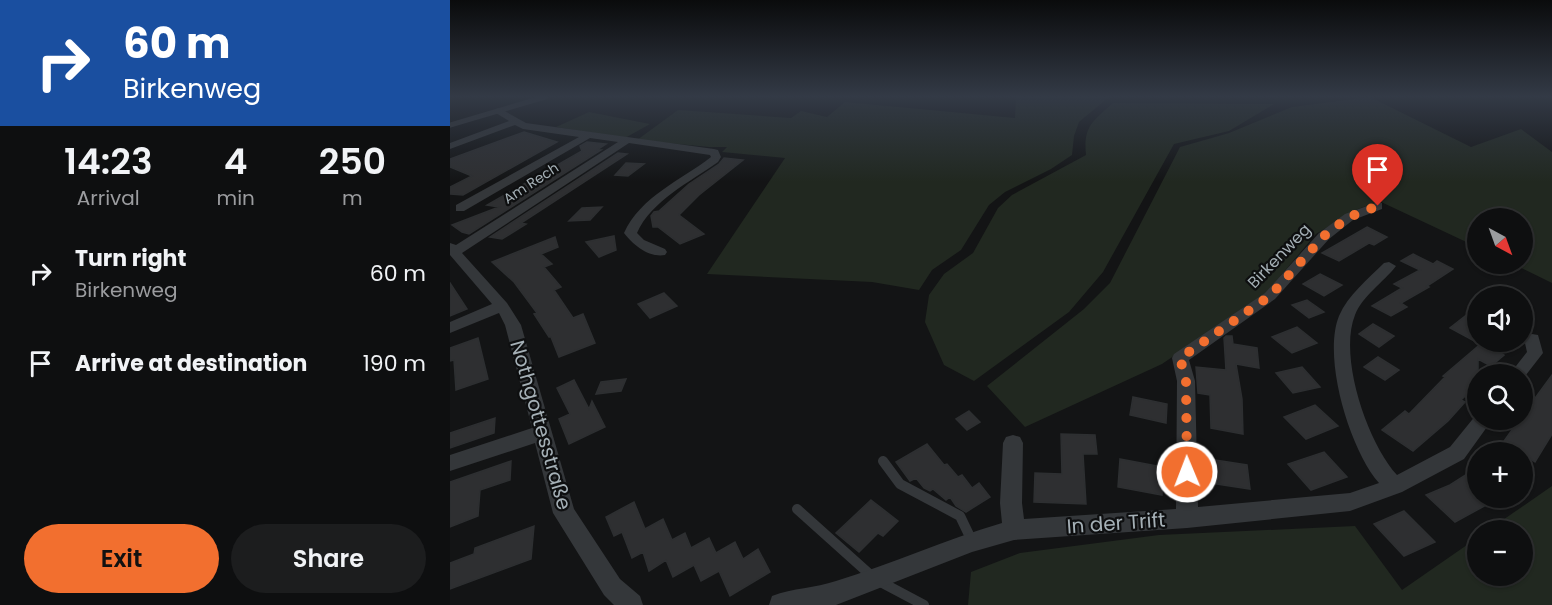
<!DOCTYPE html>
<html lang="en">
<head>
<meta charset="utf-8">
<style>
	body { margin:0; font-family:Poppins,sans-serif; background:#1c1d1e; color:#f1f3f6; height:100vh; display:flex; flex-direction:column; font-size:22px; white-space:nowrap }
	* { box-sizing:border-box; margin:0 }
	p { font-size:20px; color:#9b9c9f }
	.icon { flex:none; width:33px; height:33px; fill:none; stroke:currentColor; stroke-width:2; stroke-linecap:round; stroke-linejoin:round }
	.map { position:relative; flex:1; overflow:hidden }
	.side { display:flex; flex-direction:column; background:#0e0f10; width:450px }
	.side>* { flex:none }
	.guide { background:#1a4fa0; color:#fff; overflow:hidden }
	.needle { width:39px; rotate:139deg }
	.controls { position:absolute; left:1017px; top:208px; display:grid; gap:12px }
	.controls a { display:grid; place-items:center; width:66px; height:66px; border-radius:50%; background:#0e0f10; box-shadow:0 2px 4px #0004,0 0 0 2px #2e2f30; font-size:30px }
	.pin { position:absolute; display:grid; place-items:center; width:51px; height:51px; color:#fff; margin:-62px -26px; border-radius:50% 50% 50% 0; rotate:-45deg; box-shadow:0 0 6px #0007 }
	.pin .icon { rotate:45deg }
	.me { position:absolute; width:66px; margin:-33px; rotate:359deg; stroke-linejoin:round; filter:drop-shadow(0 0 4px #0008) }
	.turn { display:flex; align-items:center; gap:21px; height:126px; padding:0 24px; font-size:27px }
	.turn .icon { width:78px; height:78px; stroke-width:2.5 }
	.turn b { display:block; font-size:42px; line-height:51px }
	.eta { display:flex; justify-content:space-evenly; align-items:center; height:102px; text-align:center }
	.eta b { font-size:36px; font-weight:600; line-height:42px }
	.button { display:flex; gap:12px; margin-top:auto; padding:12px 24px }
	.button a { flex:1; height:69px; border-radius:36px; background:#f26f2f; color:#111; font-size:24px; font-weight:600; line-height:69px; text-align:center }
	.button a+a { background:#1c1d1e; color:#f1f3f6 }
	ul { padding:0; list-style:none }
	li { display:flex; align-items:center; gap:18px; height:90px; padding:0 24px }
	li div { flex:1 }
	li b { display:block; font-size:22px }
	li em { font-style:normal }
	main { display:flex; flex:1; min-height:0 }
	.map>svg:first-child { display:block }
	.green { fill:#212820 }
	.building { fill:#2e2f31; stroke:#2d2f31; stroke-width:1.5 }
	.lines { fill:none; stroke-linecap:round; stroke-linejoin:round }
	.service-far1 { stroke:#34373a; stroke-width:5 }
	.service { stroke:#34373a; stroke-width:10 }
	.minor { fill:#34373a; fill-rule:evenodd }
	.route { stroke:#f26f2f; stroke-width:10; stroke-dasharray:0 18 }
	.labels { text-anchor:middle; dominant-baseline:central; stroke-width:4.5; stroke-linejoin:round; paint-order:stroke }
	.far-street-label { font-size:14px; fill:#a5b0b6; stroke:#0e0f10 }
	.street-label { font-size:16px; fill:#a5b0b6; stroke:#0e0f10 }
	.near-street-label { font-size:20px; fill:#a5b0b6; stroke:#0e0f10 }
</style>
</head>
<body>
<main>
<section class="side">
<div class="guide">
<div class="turn"><svg class="icon" aria-label="right" viewBox="0 0 24 24"><path d="M7 20v-9h11M14 6l5 5-5 5"/></svg><div><b>60 m</b>Birkenweg</div></div>
</div>
<div class="eta">
<div><b>14:23</b><p>Arrival</p></div>
<div><b>4</b><p>min</p></div>
<div><b>250</b><p>m</p></div>
</div>
<ul>
<li><svg class="icon" aria-label="right" viewBox="0 0 24 24"><path d="M7 20v-9h11M14 6l5 5-5 5"/></svg><div><b>Turn right</b><p>Birkenweg</p></div><em>60 m</em></li>
<li><svg class="icon" aria-label="arrive" viewBox="0 0 24 24"><path d="M6 21V4h12l-3 4 3 4H6"/></svg><div><b>Arrive at destination</b></div><em>190 m</em></li>
</ul>
<div class="button"><a>Exit</a><a>Share</a></div>
</section>
<div class="map">
<svg width="1102" height="605" viewBox="0 0 1102 605">
	<rect width="100%" height="100%" fill="#131415"/>
	<path class="green" d="M566,97h93l-30,25 -5,14 -2,19 -21,14 -46,23 -16,13 -28,45 -29,20 -13,20 -47,-8 -165,-8 78,-116 -63,-6 5,-5h-18l-72,-7 41,-30 113,8 10,-7 26,6 18,-15 170,16z
		M920,97l101,50 50,-18 31,23v131l-39,-19h9v-45h-44l-1,28 -98,-46 -23,9 -40,24 -50,59 -104,71 -137,63 -38,-41 97,-77 26,-26 70,-136 49,-14 63,-26z
		M663,103l161,1 -45,27 -55,13 -71,128 -34,40 -95,69 -30,-16 -19,-43 4,-27 15,-21 29,-21 25,-45 14,-13 74,-40c-3,-29 7,-34 27,-52z
		M139,112l61,12 -25,14 -69,-11z
		M1102,486v119h-584l3,-33 49,-19 139,-18 196,-9 47,64 75,-52 1,38h44v-45h-35z"/>
	<path class="building" d="M74,132l33,10 -94,53 -13,-1v-7l22,-11 -22,-9v-8z
		M137,142l19,2 -9,6h4l-132,84 -7,-2 -10,-7 47,-18 -12,-2 95,-54 -2,-5z
		M168,153l9,1 -106,69 5,1 -24,15 -12,-2z
		M274,158l19,2 -44,35 -20,20 25,19 -24,10 -22,-17h-5l-2,-11 3,-4 5,-1 30,-27 30,-20z
		M176,163l18,1 -16,12 -13,-1z
		M152,207l-12,13 -21,1 13,-13z
		M917,227l20,10 -13,8 -5,-2 -30,18 -17,-8z
		M164,236l2,14 -17,7 -13,-15z
		M105,237l3,10 -17,7 11,10 -8,3 17,20 -7,3 19,28 10,-4 12,29 -36,14 -8,-20h-2l-15,-23 3,-1 -23,-31 -22,-20z
		M963,254l20,10 4,-3 16,8 -26,17 2,1 -28,16 6,4 -16,9 -19,-10 30,-18 -8,-4 26,-14 -19,-9z
		M870,274l22,11 -18,11 -21,-12z
		M0,283l17,26 -17,7z
		M214,293l13,13 -27,12 -12,-14z
		M857,300l17,12 -15,6 -17,-13z
		M1028,306v37l-28,-15z
		M923,324l21,12 -15,11 -20,-13z
		M847,327l20,16 -25,10 -20,-16z
		M776,336h6l1,8 24,4 2,20 -23,-4 6,35 1,35 -32,-6 -1,-33 -12,-2 -2,-26 30,3 -2,-32z
		M28,338l10,41 -32,11 -2,-30 -4,1v-13z
		M1033,342h10l9,5 -5,4 7,4 -13,11 -13,-7v25l-17,16 4,2 -17,19 -35,30 -31,-21 23,-19 4,3 36,-37 -2,-1z
		M928,357l21,13 -14,10 -21,-13z
		M852,367l18,20 -27,6 -17,-20z
		M1102,375v59l-17,28 -13,-9 -20,-9 17,-24h3v-4z
		M176,379l-5,12 -25,3 5,-12z
		M124,380l15,29 3,-8 13,26 -36,17 -10,-25 11,-5 -13,-26z
		M683,397l34,7 -1,19 -36,-8z
		M865,405l23,21 -32,13 -22,-22z
		M519,411l11,11 -13,8 -11,-11z
		M45,418l-1,15 -44,15v-15z
		M611,434l34,1 2,19h-14l3,50 -52,-2 1,-29 27,1z
		M477,444l17,21 3,-1 11,13 4,-2 10,13 7,-5 11,14 -24,15 -10,-6 -6,-9 -4,3 -13,-11 -3,2 -6,-3 -8,-10 -6,3 -14,-19z
		M874,452l23,25 -36,13 -23,-26z
		M752,458l45,7 3,24 -46,-7z
		M670,459l43,8 -1,28 -44,-8z
		M61,461l-1,19 -30,10 -2,26 -28,11v-45z
		M1028,467v31h21l-44,24 -29,-27 24,-10z
		M421,500l27,21 -15,15 -5,-3 -19,19 -23,-19z
		M184,502l11,27 18,-10 9,21 13,-7 6,15 18,-10 7,15 19,-11 8,17 15,-10 12,23 -40,24 -11,-25 -18,10 -7,-16 -21,12 -7,-17 -17,11 -6,-19 -11,6 -10,-26 -8,4 -8,-19z
		M954,511l31,31 -31,14 -30,-32z
		M84,526l-3,33 -81,30v-26l24,-9 1,-6z"/>
	<g class="lines">
		<path class="service-far1" d="M0,125l95,-28"/>
		<path class="service" d="M433,461l17,23 60,32 12,25
			M347,509l78,70 49,26"/>
		<path class="minor" d="M49,108l27,15 188,26 4,1 3,7 -3,5c-28,20 -67,39 -81,71l7,7 21,9 2,3 -2,3c-16,3 -32,-10 -41,-22 17,-37 56,-52 87,-76l-1,-2 -81,-12 -167,110 45,50 14,22 53,184 46,70 20,17 3,9h-29l-10,-10 -51,-82 -18,-70 -85,28v-16l82,-27 -27,-103 -6,-12 -49,20v-11l42,-18 -42,-49v-12l6,2 162,-103 -28,-4 -126,73h-8v-6l123,-68 -56,-8 -8,-4 -65,24v-6l59,-22 -13,-8v-4z
			M928,202l4,1v6l-29,11 -24,19 -54,60 -86,61 6,21 3,126 152,-14 29,-10c-29,-33 -57,-125 -40,-167 9,-21 29,-37 45,-53l5,-1 7,4c-13,17 -33,29 -41,49 -17,42 13,129 42,160l53,-28 26,-32 2,5h14l-28,39 -62,33 -52,19 -163,17 -173,12 -42,12 -136,53h-67l3,-9c21,-8 43,-8 64,-15 56,-17 110,-42 166,-58l-2,-20 3,-60 3,-6 7,-2 7,2 3,6 -1,60 2,16 152,-10 1,-128 -5,-23 2,-4 91,-61 54,-60 26,-19z
			M1082,334l6,1 5,18 -21,27v-5h-13l18,-23 -3,-13 2,-4z"/>
	</g>
	<linearGradient id="sky" x2="0" y2="1"><stop stop-color="#0a0b0c"/><stop offset="0.53" stop-color="#333a46"/><stop offset="1" stop-color="#333a46" stop-opacity="0"/></linearGradient>
	<rect width="1102" height="182" fill="url(#sky)"/>
	<g class="lines">
		<path class="route" d="M737,472l-1,-91 -6,-23 90,-62 54,-60 25,-19 29,-11"/>
	</g>
	<g class="labels">
		<g class="far-street-label">
			<text transform="translate(81 183) rotate(-33)">Am Rech</text>
		</g>
		<g class="street-label">
			<text transform="translate(829 256) rotate(-46)">Birkenweg</text>
		</g>
		<g class="near-street-label">
			<text transform="translate(91 425) rotate(74)">Nothgottesstraße</text>
			<text transform="translate(666 523) rotate(-4)">In der Trift</text>
		</g>
	</g>
</svg>
<div class="controls">
<a><svg class="needle" viewBox="-14 -14 28 28"><path d="M0-13l5 13h-10z" fill="#e53935"/><path d="M0 13l5-13h-10z" fill="#9b9c9f"/></svg></a>
<a><svg class="icon" aria-label="sound" viewBox="0 0 24 24"><path d="M4 9h4l5-4v14l-5-4H4zM17 9q2 3 0 6"/></svg></a>
<a><svg class="icon" aria-label="search" viewBox="0 0 24 24"><circle cx="10" cy="10" r="6"/><path d="M15 15l6 6"/></svg></a>
<a>+</a>
<a>−</a>
</div>
<div class="pin" style="left:928px;top:206px;background:#d93025"><svg class="icon" aria-label="arrive" viewBox="0 0 24 24"><path d="M6 21V4h12l-3 4 3 4H6"/></svg></div>
<svg class="me" style="left:737px;top:472px" viewBox="-20 -20 40 40"><circle r="17" fill="#f26f2f" stroke="#fff" stroke-width="3"/><path d="M0-11L8 9 0 5-8 9z" fill="#fff"/></svg>
</div>
</main>
</body>
</html>
